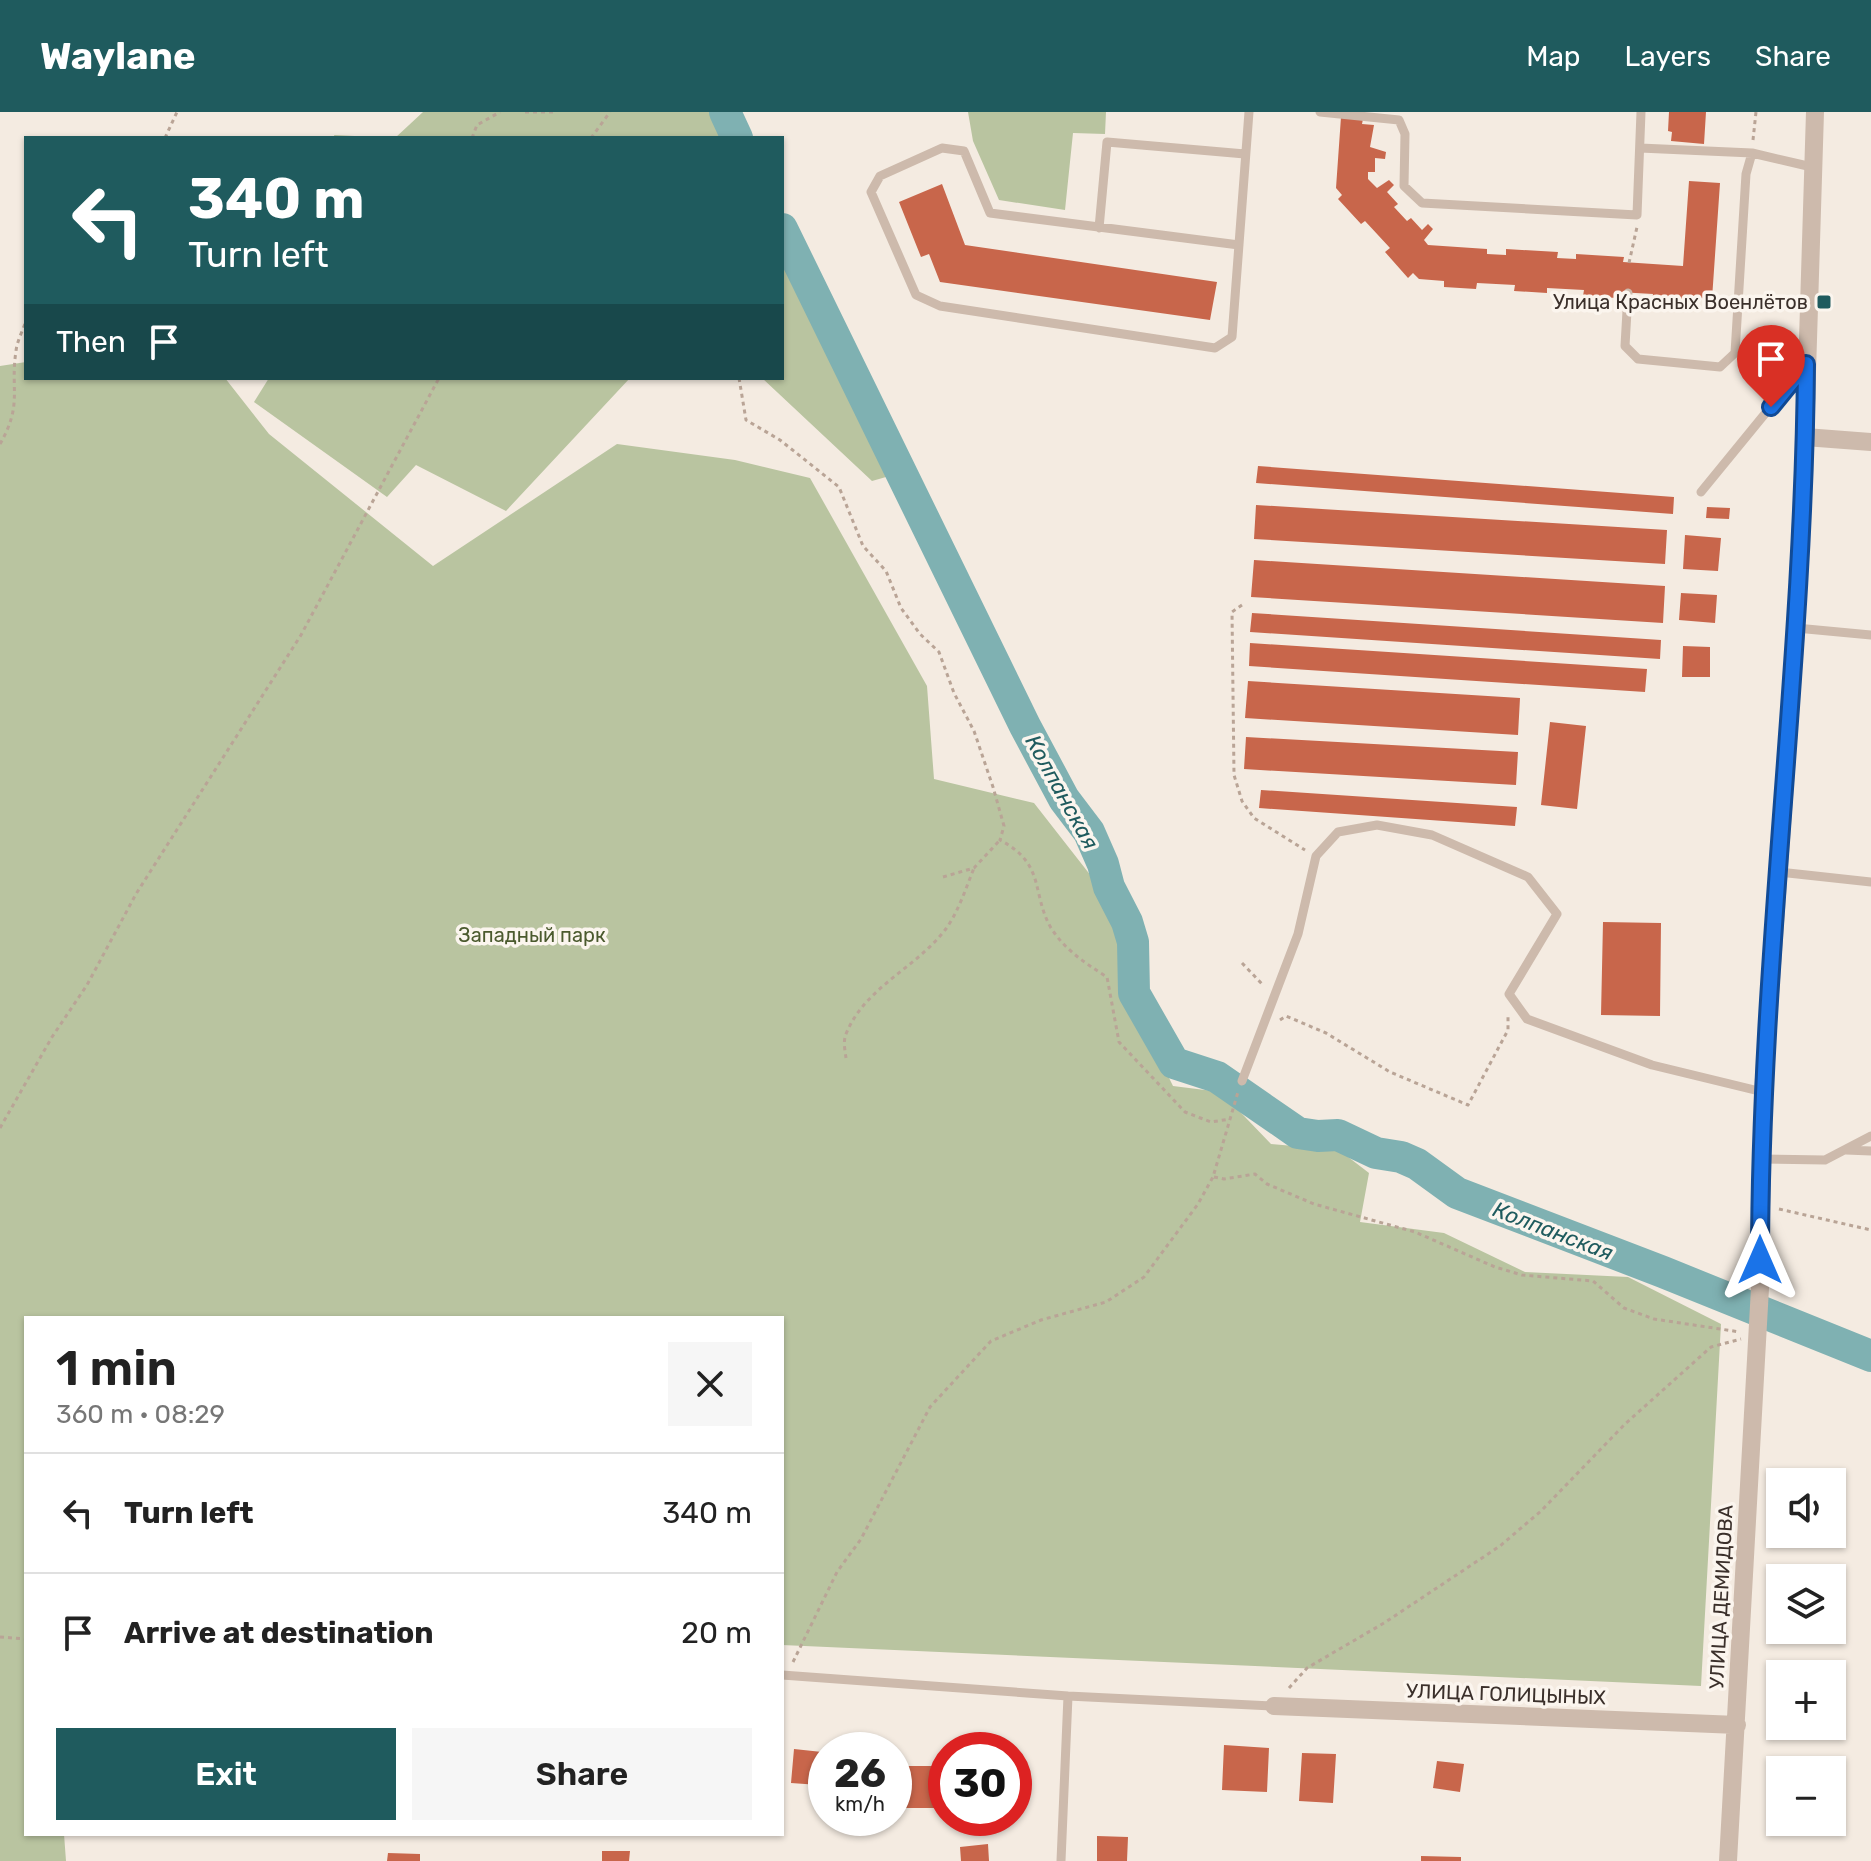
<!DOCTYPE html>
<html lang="en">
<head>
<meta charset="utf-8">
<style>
	body { margin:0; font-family:Rubik,sans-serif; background:#f6f6f6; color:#222; height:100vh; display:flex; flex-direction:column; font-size:30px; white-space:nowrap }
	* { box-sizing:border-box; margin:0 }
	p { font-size:26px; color:#767676 }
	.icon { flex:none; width:44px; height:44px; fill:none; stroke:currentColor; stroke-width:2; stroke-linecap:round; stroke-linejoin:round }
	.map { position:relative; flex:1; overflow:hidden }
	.side { position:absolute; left:24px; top:1204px; width:760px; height:520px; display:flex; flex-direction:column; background:#fff; border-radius:0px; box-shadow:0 2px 6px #0004 }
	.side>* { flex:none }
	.banner { position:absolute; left:24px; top:24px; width:760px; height:244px; border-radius:0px; box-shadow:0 2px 6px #0004; background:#1f5b5e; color:#fff; overflow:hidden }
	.controls { position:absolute; left:1766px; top:1356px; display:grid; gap:16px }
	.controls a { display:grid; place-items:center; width:80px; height:80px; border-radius:0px; background:#fff; box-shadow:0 2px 6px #0004; font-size:40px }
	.speed { position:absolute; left:808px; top:1620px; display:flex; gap:16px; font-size:40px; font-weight:700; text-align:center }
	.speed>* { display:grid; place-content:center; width:104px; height:104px; border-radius:50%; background:#fff; box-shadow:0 2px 6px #0004; line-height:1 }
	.speed small { font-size:20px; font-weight:400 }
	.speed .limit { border:12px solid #d22; background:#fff; color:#111 }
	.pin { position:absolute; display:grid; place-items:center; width:68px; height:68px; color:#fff; margin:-82px -34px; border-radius:50% 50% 50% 0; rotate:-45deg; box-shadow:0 0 8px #0007 }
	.pin .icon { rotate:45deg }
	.me { position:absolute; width:88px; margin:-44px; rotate:0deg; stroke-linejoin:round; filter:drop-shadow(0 0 6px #0008) }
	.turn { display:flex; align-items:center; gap:28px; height:168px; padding:0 32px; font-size:36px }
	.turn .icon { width:104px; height:104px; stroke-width:2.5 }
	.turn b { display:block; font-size:56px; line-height:68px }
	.then { display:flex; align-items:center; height:76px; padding:0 32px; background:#0003; gap:16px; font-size:30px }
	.round { display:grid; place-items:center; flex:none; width:84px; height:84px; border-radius:0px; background:#f6f6f6 }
	.head { display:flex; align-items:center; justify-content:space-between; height:136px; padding:0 32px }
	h1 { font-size:48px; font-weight:600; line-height:60px }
	.cta { display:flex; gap:16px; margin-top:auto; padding:16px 32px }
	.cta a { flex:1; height:92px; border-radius:0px; background:#1f5b5e; color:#fff; font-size:32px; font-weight:600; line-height:92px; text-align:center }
	.cta a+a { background:#f6f6f6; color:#222 }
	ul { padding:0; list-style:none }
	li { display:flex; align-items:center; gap:24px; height:120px; padding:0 32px; border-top:2px solid #e0e0e0 }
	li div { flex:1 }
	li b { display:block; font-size:30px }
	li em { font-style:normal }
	header { display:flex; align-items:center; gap:48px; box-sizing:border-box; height:112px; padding:0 40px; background:#1f5b5e; color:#fff }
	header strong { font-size:38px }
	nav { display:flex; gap:44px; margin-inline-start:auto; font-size:28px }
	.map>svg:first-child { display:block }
	.green { fill:#b9c4a0 }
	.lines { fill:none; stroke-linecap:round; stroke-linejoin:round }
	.river { stroke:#7fb1b2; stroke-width:32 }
	.building { fill:#c8664b }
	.path { stroke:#b9a496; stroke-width:3; stroke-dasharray:4 4; stroke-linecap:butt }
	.service { stroke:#cdbaac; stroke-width:9 }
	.minor { stroke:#cdbaac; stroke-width:18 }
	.route-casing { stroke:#114b97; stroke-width:20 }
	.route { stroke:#1a73e8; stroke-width:14 }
	.poi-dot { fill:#1f5b5e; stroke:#fbf5ee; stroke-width:3 }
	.labels { text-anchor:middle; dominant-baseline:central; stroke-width:7; stroke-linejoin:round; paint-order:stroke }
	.poi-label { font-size:20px; fill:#3b302b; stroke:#fbf5ee; text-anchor:end }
	.park-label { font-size:20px; fill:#4b5a2e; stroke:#fbf5ee }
	.street-label { font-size:20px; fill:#3b302b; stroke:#fbf5ee }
	.water-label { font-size:22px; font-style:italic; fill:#1f5b5e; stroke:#fbf5ee }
</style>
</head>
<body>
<header>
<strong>Waylane</strong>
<nav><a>Map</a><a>Layers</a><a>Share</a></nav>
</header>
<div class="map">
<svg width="1871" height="1749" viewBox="0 0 1871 1749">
	<rect width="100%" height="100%" fill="#f4ebe1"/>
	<path class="green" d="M423,0h291l12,26h-391l-1,-3 61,3z
		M968,0h138l-1,22 -32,-1 -8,77 -66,-10 -26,-59z
		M782,139l111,224 -21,6 -110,-103h20z
		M26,250v16h199l44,56 164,132 184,-122 118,16 75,18 117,208 7,93 100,24 93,119 2,75 44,89 48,6 50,52 68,6 30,23 -9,49 84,11 81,39 103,5 93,47 -20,362 -919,-41v-327h-756v516h38l2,27h-66v-1495z
		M269,266h361l-124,133 -90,-46 -29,32 -133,-95z"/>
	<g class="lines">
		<path class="river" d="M725,0l12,26
			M782,117l243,497 39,73 25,33 14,32 6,23 18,35 6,20 1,51 40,70 43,14 81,56 20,3 20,-1 38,18 25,4 16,7 40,29 206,79 208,84"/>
	</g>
	<path class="building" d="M1669,0h37l-2,32 -33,-3 1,-9 -4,-1z
		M1341,5l22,2 -1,5 12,1 -4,22 16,5 -1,7 -10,-1v14h-7v7l9,9 12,-8 5,5 -7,7 11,12 -4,3 13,14 4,-3 11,12 6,-6 5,5 -9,11 4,5 59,4v5l19,1v-6l52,3 -1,6 19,1v-5l48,3 -1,5 60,4 6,-85 31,2 -8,116 -13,-1 -1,6 -46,-3 1,-7 -35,-2 -1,6 -34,-2 1,-6 -37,-2v5l-33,-2 1,-6 -38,-2 -1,6 -32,-2v-6l-25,-2 -6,-6 -5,5 -23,-26 5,-4 -25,-27 -4,3 -23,-25 4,-4 -6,-7z
		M942,72l23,61 252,37 -7,38 -270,-38 -11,-28 -8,3 -22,-55z
		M1258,354l416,31 -1,17 -417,-31z
		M1256,393l411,25 -2,34 -411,-25z
		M1707,395l23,1 -1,11 -23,-1z
		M1685,423l36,3 -3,33 -35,-2z
		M1254,448l411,26 -2,37 -412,-26z
		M1681,481l36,2 -2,28 -36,-3z
		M1252,501l409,27 -1,19 -410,-27z
		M1250,531l397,26 -2,23 -396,-26z
		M1683,534l27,1v30h-28z
		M1248,569l272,17 -2,37 -273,-17z
		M1550,610l36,4 -9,83 -36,-4z
		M1246,625l272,15 -2,33 -272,-16z
		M1261,678l256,17 -2,19 -256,-18z
		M1603,810l58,1 -1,93 -59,-1z
		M1224,1633l45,3 -2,44 -45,-2z
		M794,1637l28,3 -3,33 -28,-2z
		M1302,1641l34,1 -3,49 -34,-2z
		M1437,1649l27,3 -4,28 -27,-4z
		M902,1654h35v42h-35z
		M1097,1724l31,1 -1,24h-30z
		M988,1732l1,17h-28l-1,-14z
		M602,1739h28l-1,10h-27z
		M388,1741l32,1v7h-33z
		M1421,1744l40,1v4h-40z"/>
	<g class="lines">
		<path class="path" d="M525,0h31
			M165,26l12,-26
			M472,26l5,-13 23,-13
			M591,26l19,-26
			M1753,28l3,-28
			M1629,151l8,-36
			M739,266l7,42 34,20 59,47 24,59 23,25 15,37 19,26 19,18 15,41 20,38 19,56 11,39 -4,14c46,24 31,53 51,88 14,22 34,35 56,49l12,65 66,70 26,10 19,-3
			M0,332c23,-40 10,-54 16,-93 1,-10 7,-21 10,-30
			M1242,493l-10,7 2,163 8,26 12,17 51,32
			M943,765l31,-9 26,-28
			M1242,851l21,22
			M1280,908l6,-4 40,17 64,39 78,33 40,-75v-13
			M846,946c-1,-7 -3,-17 0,-24 19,-47 69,-65 99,-104 13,-17 21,-42 29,-62
			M0,1016l52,-91 35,-52 49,-91 165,-259 138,-257
			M1214,1065l10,2 31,-5 12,10 47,20 101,28 80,35 27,8 71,6 31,27 30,11 86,13
			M1779,1097l92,21
			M0,1525l26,2
			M793,1550l44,-90 24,-33 69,-132 61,-66 50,-21 65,-18 38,-25 54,-73 15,-27 25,-85
			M1289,1576l18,-20 77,-45 116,-77 41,-35 84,-87 86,-77 30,-8"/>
		<path class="service" d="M1320,0l79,8 6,14 -1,52 18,17 215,12 4,-103
			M1640,36l112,5 60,14
			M1099,116l8,-86 138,12
			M1239,133l-249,-32 -26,-62 -22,-3 -62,28 -9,16 45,103 24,11 275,42 17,-11 17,-225
			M1628,181l-3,53 13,13 82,8 15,-14 11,-179 6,-21
			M1701,380l103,-126
			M1796,516l75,7
			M1779,760l92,10
			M1242,969l56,-147 18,-78 22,-24 39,-7 55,10 96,42 29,37 -48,80 18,25 125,46 111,27
			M1846,1038l25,1
			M1759,1047l66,1 46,-24
			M782,1563l286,21 206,10
			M1061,1749l7,-165"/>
		<path class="minor" d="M1805,325l66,5
			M1274,1594l463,19
			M1728,1749l32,-573 3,-196 33,-464 9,-191 10,-325"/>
	</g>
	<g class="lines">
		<g class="route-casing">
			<path id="route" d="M1760,1148c0,-299 44,-597 46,-896l-35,43"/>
		</g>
		<use href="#route" class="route"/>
	</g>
	<rect class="poi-dot" x="1816" y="182" width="16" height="16" rx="4"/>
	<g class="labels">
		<g class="poi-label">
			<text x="1808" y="190">Улица Красных Военлётов</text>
		</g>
		<g class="park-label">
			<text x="532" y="823">Западный парк</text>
		</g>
		<g class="street-label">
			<text transform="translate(1721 1485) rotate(-87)">УЛИЦА ДЕМИДОВА</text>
			<text transform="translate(1506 1582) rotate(2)">УЛИЦА ГОЛИЦЫНЫХ</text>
		</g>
		<g class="water-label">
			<text transform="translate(1062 680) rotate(61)">Колпанская</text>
			<text transform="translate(1553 1119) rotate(21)">Колпанская</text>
		</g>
	</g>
</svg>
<div class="controls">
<a><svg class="icon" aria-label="sound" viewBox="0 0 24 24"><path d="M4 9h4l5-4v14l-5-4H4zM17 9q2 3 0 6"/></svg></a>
<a><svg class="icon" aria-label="layers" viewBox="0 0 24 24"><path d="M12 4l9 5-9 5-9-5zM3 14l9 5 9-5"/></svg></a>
<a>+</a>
<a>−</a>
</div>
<div class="speed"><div>26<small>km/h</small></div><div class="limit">30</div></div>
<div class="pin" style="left:1771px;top:295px;background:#d93025"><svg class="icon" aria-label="arrive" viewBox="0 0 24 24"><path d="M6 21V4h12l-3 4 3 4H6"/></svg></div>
<svg class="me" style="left:1760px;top:1148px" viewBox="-20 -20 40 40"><path d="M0-17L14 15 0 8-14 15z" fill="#1a73e8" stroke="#fff" stroke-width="4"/></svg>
<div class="banner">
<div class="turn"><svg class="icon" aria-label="left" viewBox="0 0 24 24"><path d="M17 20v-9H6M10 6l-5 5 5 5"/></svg><div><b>340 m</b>Turn left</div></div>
<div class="then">Then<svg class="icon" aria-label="arrive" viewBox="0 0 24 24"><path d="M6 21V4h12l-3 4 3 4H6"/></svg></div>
</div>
<section class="side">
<div class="head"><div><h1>1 min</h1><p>360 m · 08:29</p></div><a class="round"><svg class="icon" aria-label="close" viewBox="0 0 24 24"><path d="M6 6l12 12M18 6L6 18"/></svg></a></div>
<ul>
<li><svg class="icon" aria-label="left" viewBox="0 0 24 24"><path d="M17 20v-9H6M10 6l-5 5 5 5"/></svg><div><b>Turn left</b></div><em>340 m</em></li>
<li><svg class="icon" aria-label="arrive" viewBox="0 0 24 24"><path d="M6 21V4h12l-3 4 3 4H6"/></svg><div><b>Arrive at destination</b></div><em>20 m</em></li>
</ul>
<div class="cta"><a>Exit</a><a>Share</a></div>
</section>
</div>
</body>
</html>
